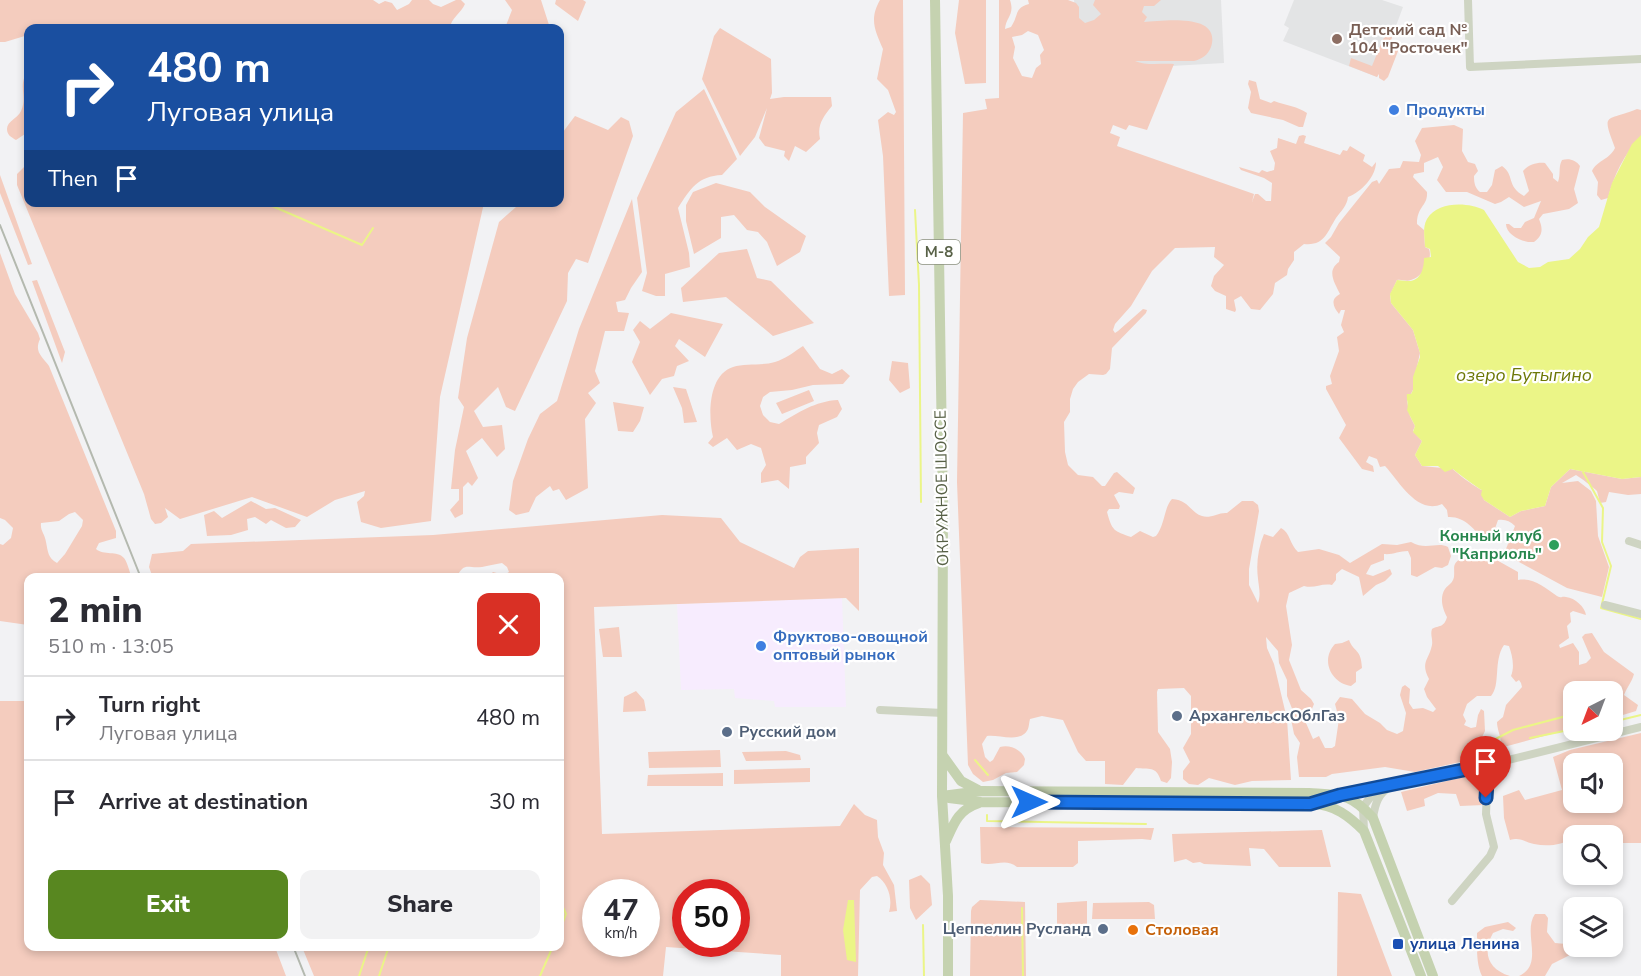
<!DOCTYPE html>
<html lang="en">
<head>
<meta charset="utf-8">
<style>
	body { margin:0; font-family:"Nunito Sans",sans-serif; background:#f2f2f3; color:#2b2b33; height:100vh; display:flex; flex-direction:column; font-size:22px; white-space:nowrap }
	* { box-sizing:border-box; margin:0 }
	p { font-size:20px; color:#7c7c81 }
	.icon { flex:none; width:33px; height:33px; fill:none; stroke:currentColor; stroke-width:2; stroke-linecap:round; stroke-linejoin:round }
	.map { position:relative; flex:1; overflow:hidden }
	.drawer { position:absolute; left:24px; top:573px; width:540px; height:378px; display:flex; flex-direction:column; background:#fff; border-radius:12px; box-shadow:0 3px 9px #0003 }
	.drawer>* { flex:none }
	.hud { position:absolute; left:24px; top:24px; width:540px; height:183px; border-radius:12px; box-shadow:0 3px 9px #0003; background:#1a4fa0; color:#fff; overflow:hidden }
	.needle { width:39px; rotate:222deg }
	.controls { position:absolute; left:1563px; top:681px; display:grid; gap:12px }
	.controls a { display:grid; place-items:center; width:60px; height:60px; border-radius:12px; background:#fff; box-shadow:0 3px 9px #0003; font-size:30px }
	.speed { position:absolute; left:582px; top:879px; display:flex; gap:12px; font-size:30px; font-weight:700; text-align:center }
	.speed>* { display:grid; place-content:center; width:78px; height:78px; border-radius:50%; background:#fff; box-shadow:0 3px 9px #0003; line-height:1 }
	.speed small { font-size:15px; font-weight:400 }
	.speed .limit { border:9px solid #d22; background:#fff; color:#111 }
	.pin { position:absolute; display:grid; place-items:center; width:51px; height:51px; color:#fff; margin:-62px -26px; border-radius:50% 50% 50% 0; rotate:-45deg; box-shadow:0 0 6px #0007 }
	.pin .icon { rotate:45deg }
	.me { position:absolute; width:66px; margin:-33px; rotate:90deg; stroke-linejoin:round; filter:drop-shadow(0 0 4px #0008) }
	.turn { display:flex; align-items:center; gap:21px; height:126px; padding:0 24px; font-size:27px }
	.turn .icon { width:78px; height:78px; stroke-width:2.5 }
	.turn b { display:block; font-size:42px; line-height:51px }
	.then { display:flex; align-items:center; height:57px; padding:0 24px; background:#0003; gap:12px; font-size:22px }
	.round { display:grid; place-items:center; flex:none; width:63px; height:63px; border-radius:12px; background:#f2f2f3 }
	.head { display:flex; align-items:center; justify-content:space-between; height:102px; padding:0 24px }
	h1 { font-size:36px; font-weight:800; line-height:45px }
	.action { display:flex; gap:12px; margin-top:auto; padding:12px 24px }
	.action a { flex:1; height:69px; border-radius:12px; background:#588720; color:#fff; font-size:24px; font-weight:800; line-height:69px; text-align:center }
	.action a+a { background:#f2f2f3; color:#2b2b33 }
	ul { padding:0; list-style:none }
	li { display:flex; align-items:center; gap:18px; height:84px; padding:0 24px; border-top:2px solid #e1e1e2 }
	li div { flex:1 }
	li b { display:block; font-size:22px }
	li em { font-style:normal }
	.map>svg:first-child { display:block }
	.commercial { fill:#f7ecfe }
	.education { fill:#e3e4e5 }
	.green { fill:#f4ccbe; fill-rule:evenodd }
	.water { fill:#ebf587 }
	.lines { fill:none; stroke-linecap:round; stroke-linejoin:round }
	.stream { stroke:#ebf587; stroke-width:2 }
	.minor { stroke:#ced4c2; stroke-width:8 }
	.major { stroke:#c5d2b0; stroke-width:10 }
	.rail { stroke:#b4b9af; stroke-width:2 }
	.route-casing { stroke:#114b97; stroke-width:15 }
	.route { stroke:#1a73e8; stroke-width:10 }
	.education-dot { fill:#8d6e63; stroke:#fff; stroke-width:2 }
	.shop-dot { fill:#3f7fe0; stroke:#fff; stroke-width:2 }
	.leisure-dot { fill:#2e9e5b; stroke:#fff; stroke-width:2 }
	.service-dot { fill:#5c6f8a; stroke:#fff; stroke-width:2 }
	.food-dot { fill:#e8710a; stroke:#fff; stroke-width:2 }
	.transit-dot { fill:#1a4fb4; stroke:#fff; stroke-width:2 }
	.labels { text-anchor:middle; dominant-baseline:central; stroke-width:4.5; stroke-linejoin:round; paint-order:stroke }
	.shield { fill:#fff; stroke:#8a907e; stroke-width:1.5 }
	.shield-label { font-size:15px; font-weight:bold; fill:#586147 }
	.education-label { font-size:16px; font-weight:bold; fill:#785e54; stroke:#fff; text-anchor:start }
	.shop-label { font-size:16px; font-weight:bold; fill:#366cbe; stroke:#fff; text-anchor:start }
	.street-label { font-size:16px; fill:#586147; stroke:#fff }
	.leisure-label { font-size:16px; font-weight:bold; fill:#27864d; stroke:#fff; text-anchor:end }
	.service-label { font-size:16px; font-weight:bold; fill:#4e5e75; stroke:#fff; text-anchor:start }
	.food-label { font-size:16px; font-weight:bold; fill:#c56008; stroke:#fff; text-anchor:start }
	.transit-label { font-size:16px; font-weight:bold; fill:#164399; stroke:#fff; text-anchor:start }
	.water-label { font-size:18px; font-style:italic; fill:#6d7807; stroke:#fff }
</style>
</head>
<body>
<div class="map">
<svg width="1641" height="976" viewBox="0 0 1641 976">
	<rect width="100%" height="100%" fill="#f2f2f4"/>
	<path class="commercial" d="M842,598l4,109h-71l-1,-6 -39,-3 -1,-9 -53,1 -4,-86z"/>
	<path class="education" d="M1074,0h147l3,63 -123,7 -24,-40z
		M1294,0h88l21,7 -26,70 -94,-36 6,-13 -5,-3z"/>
	<path class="green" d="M0,0h373l6,4 6,-3 7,2 5,7 12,-6 3,-4h17l4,4 8,3 15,-7h5l4,4c-4,9 -14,14 -15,24h-422v7l-23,7h-5z
		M505,0h36l9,28h-45l7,-18z
		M556,0h27l3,2 -8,19 -23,-17z
		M880,0h23l2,295 -16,1 -6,-140 -5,-36 10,-8 6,3 2,-3 -8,-22 -11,-11 6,-30c-8,-18 -14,-30 -3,-49z
		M959,0h27v83l-21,1 -10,-51z
		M999,0h11c5,15 -4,17 -5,29l6,-2c8,-12 3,-19 18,-23l-1,-4h40l8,3 3,4v11l6,5 9,-3 7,-6 -8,-9 2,-5h66l-7,6h-10l-2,6 5,5 -3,5c18,-1 78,-10 67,25 -3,8 -9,12 -17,14h-59c11,5 27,2 39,3l-27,66 -18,-5 -3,5 -13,-5 -3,8 10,4 -3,9 137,48 -2,8 3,-8h3l8,7h5l1,-18 -8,-5 -23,-8 -2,-3 20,6 3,-3 5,2 7,-2 1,-7 -5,-12 7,-3 1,-10 18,6 3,-8 4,-1 3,1 -2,7 36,12 3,-5 4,1 3,-5 15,9 -2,6 9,6 4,-5c0,15 -15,30 -28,35 -1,9 -7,14 -12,21 -9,14 -11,28 -32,26l-10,8v8l-6,9 -1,6 -12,8 -2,11 -13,16 -9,-1 -10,-13 -7,4 2,10 -1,2 -9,-3v-13l-11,-5 -4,-5 3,-10 10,-11 -10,-8 1,-10 -40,1 -23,23 -21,35 -16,18 -2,6 2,3 3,-2 25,-22 4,1 -1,3 -34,35 -2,21 -4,5 -3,1 -14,-1 -11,8 -5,7 -3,10v13l-6,10 1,30 3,13 10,10 15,2 9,9h3l9,-13 3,-1 18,16 -2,6 -14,-2 -5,3 6,11 -1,3h-10l-2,3c5,19 7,19 24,25l9,-6 13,6 3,-1c9,-11 8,-29 16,-37 17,1 19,14 30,17 8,3 17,-4 25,-3l15,-12h11l5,4 1,6 -10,58v16l9,18c3,-8 1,-15 0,-24 -2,-15 0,-31 6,-45l9,3 8,-9c9,4 9,17 17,24l21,-3 20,6 11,8 32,-19 15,1 14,-3c16,9 26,-1 37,5l3,9 -3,9 -6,3 -7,-1 -18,10 -6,-2v-17l-3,-7c-9,0 -16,4 -24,3v6l-13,5 -5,9 7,2 17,-7 2,5 -7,7 -9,4 -13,11 -4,-19 -17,-8 -6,5v6l-4,5c-11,-2 -18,4 -28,1l-15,7 -3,13 6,39 -3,15 12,30 10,9 3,5 -8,19 7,16 6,-3 6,12h7l3,-2 4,-27 -4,-15 5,-7 12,2 13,15 15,9 7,7 10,4 6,-3 3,-18 -6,-18 2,-8 3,-2 5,4 -1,14 4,6 10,-1 10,4 3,-3 -9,-12 -3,-8 5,-10c-9,-17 0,-19 3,-34 1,-6 -2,-10 0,-16 7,-4 12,-1 15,-12 -4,-7 -8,-19 -2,-28 3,-4 8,-6 9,-12 1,-10 -3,-13 9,-20l20,4 10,-3 25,14v8c15,-3 27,8 39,16 6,3 3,0 9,1 9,1 19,10 20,18l-13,-4 -3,2 1,9 -4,4 2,12 -10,7 1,3 13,-5 6,9v13l7,-2 5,-5 -9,-21 3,-3 7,-1 12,19 30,22c-2,8 -7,13 -10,21l14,10 -2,6 -23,7 -1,-26h-38l-1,36 -73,20c3,-9 -3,-17 -3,-26l6,-5 3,-12 16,-18 -1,-4 -2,-3 -3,2 -5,-6c4,-10 1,-21 -2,-30l-5,-1c-11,16 -3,40 -13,51h-14l-10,8 -4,11 3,6 -2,4 7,3 5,-1 2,-12 3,-6 3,2 1,20 -6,12 2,7 -2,3 -19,9 -45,10 -30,-5 -53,7 -6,3h-27l-2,-20 3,-14 -6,-9 -3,-15 2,-8 -6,-15v-16l-8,-17 -1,-12 -12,-14 1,11 7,16 13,55 4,61 -39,1 -17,4 -26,-7 -11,7 -9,-1 -6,-5v-8l7,-9 -7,-14 8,-14v-38l-7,-8 -26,1 -1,3 1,40 12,17 2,13 -1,16 -4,5 -6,-2c-5,-16 -12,-11 -25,-13l-13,17 -18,-1v-23h-19l-8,-9 -15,-32 -21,-4 -12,3c-1,4 -1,7 -2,10 -7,15 -30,5 -41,7l-5,8 3,13 5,5 3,-2 7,-13c10,-3 22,3 25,12l-1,6 -7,7 -11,1 -13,7 -10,2 -10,-8 -5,-9 -11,-283 6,-369 24,-4 -2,-10 14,-1zM1028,31l10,4 6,15 -4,5 1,9 -5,4 -4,10 -10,-2 -9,-18 2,-11 -3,-10 10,-2z
		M720,28l51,31 1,34 -2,6 14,-2h47l1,9c-9,11 -15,19 -12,33l-14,13 -11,-6 -6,15 -5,-5 1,-5 -20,-5 -6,-8 8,-30 -12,29 -15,19 -38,-77 12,-43z
		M1387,36l5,1 -1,4h7l2,5 -12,31 -4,4 -5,-3v-4l-2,3 -28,-11 2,-8 21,8 11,-27z
		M28,70v62l-12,8c-5,-3 -9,-5 -9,-11 0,-8 11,-11 14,-18 7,-15 -4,-24 7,-41z
		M1249,80l7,2 4,17 11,4 3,-2c11,4 25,6 33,12l-4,14h-4l-16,-7 -32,-7 -3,-5 3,-16 -3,-8z
		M704,89l33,70 -15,16c-24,1 -32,14 -44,33l11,45 1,14 -25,7v22h-9l-14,-5 5,-18 -10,-75 39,-86z
		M1637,109l4,1v27c-17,17 -27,38 -33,61l-7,2 -4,-5 1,-13 -6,-11c4,-10 17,-11 23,-23 -14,-37 -9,-26 22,-39z
		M575,116l33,14 13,-13 8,4 4,15 -45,127 -12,-4 -8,14 -1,28 -52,110 -9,-4 -8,-20 -24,24 9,16 19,-2 3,24 -8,8 -15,-19 -16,13 12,27 -6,8 -4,-4 -5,5v27l-8,4 -5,-8 9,-10v-11h-8l4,-39 9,-43 -6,-9 9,-60 32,-116 17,-15 2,-4 42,-1v-66z
		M1454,125l9,4 -1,22 6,11 7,2 3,7 -4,5c0,7 1,12 6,16h7l5,-7 3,-15 7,-4c13,9 4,20 22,30l5,-5 -6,-20c5,-6 14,-9 22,-8l8,11v4l5,4c3,-8 0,-15 4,-22 7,-2 14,0 18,6l-6,23 4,14 -9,6 -26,5 -4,5c4,10 4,16 -5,23 -11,1 -28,-7 -28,-18h3l5,4h7l4,-6 9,-4 7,-17 -17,6 -15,-10 -8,5 -6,2 -28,-12h-21l-9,-12 6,-13 -5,-10 -14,6v9l-10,2 -1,3 14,15c1,14 -10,14 -10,32l7,6 1,17 4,2c4,10 -6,28 -18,31 -5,2 -9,-1 -14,0l-7,15 1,8 22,27 7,23 -7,32v5l-6,11 3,15 5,10 -2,5 9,10 -7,14 7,11 31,3c3,4 25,20 29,21l2,10 26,17 11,-6 24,-5 6,-19 19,-18 52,10 19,-2v17l-13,1 -19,-3 -3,10 -6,1 -3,-12c-4,-4 -16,-13 -21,-16l-14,8 16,-2 13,10 5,10 2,35 11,31 -7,30 -35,-9 -63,-34 11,-28c-5,-5 -10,-7 -17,-6l-7,20 -8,1c-8,-12 -19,-25 -35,-24l-1,-7 -5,-6c-25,11 -43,-23 -57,-38l-5,1 -3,-8 -8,-3 -3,6 7,4 1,6 -12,-3 -23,-31 7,-13 -20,-36v-3l6,-2 -2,-8 9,-25 -2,-14 7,-5 -3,-7 4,-15h-4l-2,4c-6,-7 -9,-15 1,-20 -5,-11 -14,-23 -1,-32l1,-5 -15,-14 6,-6 8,-14 33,-41 5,-2 2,4 10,-15 11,-1 3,-7 16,1 2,-7 -6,-14 7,-13z
		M28,163v39l456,1 -44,194 -9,124 -50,7 -20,-6 -4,-20 7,-6 1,-5 -30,9 -28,17 -55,-20 -72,22 -15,-11 3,9 -7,6 -6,1 -4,-5 -7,-25 -127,-309v-11z
		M0,175l32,89 -4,1 -28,-72z
		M716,183l34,9 15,15 41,29 -6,16 -23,14 -10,-24 -9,-10 -11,-2 -13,-15 -13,2v21l-27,16 -8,-33v-16l7,-13z
		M632,199l10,73 -11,16 -6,12 -9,2 2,10 11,1 -5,18h-19l-10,40 5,12 -12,10 8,10 -11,16 3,69 -22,12 -7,-11 -6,2 -3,-5 -14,11 -7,15 -13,3 -7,-5 4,-29 15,-42 12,-25 17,-13 22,-72z
		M747,249l10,29 14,3 43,42 -41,13 -47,-39 -43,5 -2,-14 38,-35z
		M0,253l15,41 23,39 2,6c-6,13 2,17 9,27l67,165v7l-17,5 -3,6c8,7 21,1 28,9 4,5 5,14 8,19l-104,1v47l-28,-4v-77l3,1 8,-7 2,-10 -8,-8 -5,-2zM75,512l8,8 -1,6 -17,28 -8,9c-9,-5 -9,-11 -11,-21 -1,-8 -6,-11 -5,-19l18,-2 10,-7z
		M37,280l28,72 -3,11 -30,-82z
		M671,313l52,11 -18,33 -26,-18 -4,7 14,15 -12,5 -3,10 -12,3 -12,16 -18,-33 8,-20 -7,-12 7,-9 10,8z
		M803,346l17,23 12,5 10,-5 8,7 -7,8 -30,1 -21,5 -22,2 -7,5 -3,9 3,9 7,7 9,2c19,-11 36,-23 59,-24l4,9 -5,8 -18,8 -2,8 2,10 -13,14v7l-16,3 -1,22 -11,-9 -17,3v-10l5,-8 -5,-17 -10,-4 -14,6 -10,-12 -14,9 -5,-4 5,-6c-5,-21 -5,-62 20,-70 12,-4 29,-1 42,-5 10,-3 19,-10 28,-16z
		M892,361l16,2 2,25 -10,5 -11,-13z
		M673,387l13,2 11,33 -13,1 -2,-15z
		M809,390l5,11 -32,13 -6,-11z
		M613,402l31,5 -4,14 -7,11 -15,-1z
		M251,501l15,8 9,-1 26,12 -6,7 -9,1 -15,-8 -5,4 -11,-7 -8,2 1,11 -17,5 -24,1 -3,-21 10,-4 8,7z
		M662,515l59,3 19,24 54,26 6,-11 8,-6 51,-3v63l-13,-13 -252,9 8,227 238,-8 14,-22 11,11 12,5 1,17 6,16 -1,12 11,20 3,26 -8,1c4,-13 -1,-29 -12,-36l-5,1 -12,13 -2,86h-77v-21l-115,-8 -3,29h-349l-12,-29 258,-1v-368l-72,-1 5,-5 11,3 5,-3 -2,-5 -5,-4c-7,1 -14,3 -20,4 -15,2 -17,-6 -26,11h-303l-4,-11 3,-13 31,-3 8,-7 242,-9zM596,892h50v52h-50zM686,892h50v52h-50z
		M619,627l3,30h-19l-4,-28z
		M1349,640c5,13 12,8 13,28l-6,4v10l-5,4c-20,-3 -31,-26 -16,-42l7,-1z
		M636,691l8,9 2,11 -23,1 1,-15z
		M0,701h28v245l247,1 11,29h-286z
		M1641,733v110h-28l-1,-7h-38l-1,2c-11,7 -25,9 -39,6 -10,-2 -13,-7 -24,-4l-6,-22 -1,-22 16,-6 6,10 37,-10 -9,-33 17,-7zM1574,764h38v38h-38z
		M720,750l1,17 -72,1 -1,-16z
		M786,751l14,4 1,5 -55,1 -4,-9z
		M810,768v14l-76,2v-14z
		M723,773v13h-76l1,-11z
		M1480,773l5,3 -1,29 -24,1 -4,-12 -18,-1 -14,6 1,7 -18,5 -6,-19z
		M980,827l174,1 -3,12 -9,-1 -64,2v22l-5,4h-56c-12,-10 -23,0 -36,-4z
		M1322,830l9,37h-52l-15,-18 -15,-1 2,18 -47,-2 -4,-2 -7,1 -7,-4 -12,3 -2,-28z
		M921,875l9,9 2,21 -16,15 -6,-12 -1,-28z
		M1338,892l23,2 31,82h-55z
		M980,900l45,2 1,74h-56l1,-65 1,-4z
		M1087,901v29h-30v-27z
		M1149,902l5,3 1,14h-63l1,-16z
		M1535,914h10l3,4 -1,14 8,11 11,1 3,5 4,-4 13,2 -34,17 -7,12h-26c26,-12 3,-43 16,-62z
		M1508,922l8,6 -3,3 -10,-2 -10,4c-11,20 -5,36 17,43h-28c-6,-12 -5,-29 -5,-43l8,-6z"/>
	<path class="water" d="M1641,135v342l-19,2 -52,-10 -19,18 -6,19 -24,5 -11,6 -26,-17 -3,-5 1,-5c-3,-1 -26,-18 -29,-21l-8,3 -7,-6h-16l-7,-11 7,-14 -9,-9 2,-6 -8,-16c2,-6 -1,-10 0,-16h4l2,-4v-13l7,-20v-4l-7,-23 -22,-27 -1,-9 7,-14c3,0 7,1 10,1 14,1 17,-13 17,-23l7,-1 -1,-8 -5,-2c0,-9 -3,-19 2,-28 11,-18 41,-17 57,-9l34,52 11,6 11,-1 8,-5 21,-3 11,-10 8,-12 11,-10 13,-44 20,-39z
		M848,900h6l2,62 -9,-2 -4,-30z"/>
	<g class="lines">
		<path class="stream" d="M263,202l99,43 11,-17
			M915,210l4,75 2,217
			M1583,472l20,36 -1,34 9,24 -10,42 40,11
			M1612,722l29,-7
			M1530,738l44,-9
			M1462,752l22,-7 29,-15 61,-16
			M975,760l13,15
			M987,815v6l159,3
			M560,901l6,13 -6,16
			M1022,908l1,68
			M923,925l1,51
			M359,976l10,-30
			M379,976l10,-30
			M540,976l13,-30"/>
		<path class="minor" d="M1468,0l2,67 171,-8
			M1629,541l12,4
			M1605,605l36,9
			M880,710l63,3
			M1341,794l147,-29 153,-38
			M1373,818c2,-14 5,-25 19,-32
			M1364,831l-1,-24 15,-20
			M1452,901l38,-45 4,-9 -8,-33 2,-49"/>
		<path class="major" d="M935,0l8,511 -1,285 6,100v80
			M943,756l18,25 17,9
			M942,796l39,-5 328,2c33,2 41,0 64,25l60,158
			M949,798l32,4 329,2 23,-8
			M1313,804c21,0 37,13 51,27l57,145
			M946,841c8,-18 12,-31 33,-38"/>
		<path class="rail" d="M0,225l141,353
			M293,946l12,30"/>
	</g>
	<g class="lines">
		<g class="route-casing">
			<path id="route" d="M1029,802l281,2 30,-9 148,-30 -2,33"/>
		</g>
		<use href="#route" class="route"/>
	</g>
	<circle class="education-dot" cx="1337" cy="39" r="6"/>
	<g class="shop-dot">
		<circle cx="1394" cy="110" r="6"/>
		<circle cx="761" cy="646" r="6"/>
	</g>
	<circle class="leisure-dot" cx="1554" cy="545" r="6"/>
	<g class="service-dot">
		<circle cx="1177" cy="716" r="6"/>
		<circle cx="727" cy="732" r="6"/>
		<circle cx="1103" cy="929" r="6"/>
	</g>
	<circle class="food-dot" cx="1133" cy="930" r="6"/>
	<rect class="transit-dot" x="1392" y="938" width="12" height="12" rx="3"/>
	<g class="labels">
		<rect class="shield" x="918" y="240" width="42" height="24" rx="4.5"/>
		<g class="shield-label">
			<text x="939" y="252">М-8</text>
		</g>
		<g class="education-label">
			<text x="1349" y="30">Детский сад №<tspan x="1349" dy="18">104 "Росточек"</tspan></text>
		</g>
		<g class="shop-label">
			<text x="1406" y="110">Продукты</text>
			<text x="773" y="637">Фруктово-овощной<tspan x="773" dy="18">оптовый рынок</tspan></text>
		</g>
		<g class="street-label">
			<text transform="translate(942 488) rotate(-91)">ОКРУЖНОЕ ШОССЕ</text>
		</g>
		<g class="leisure-label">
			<text x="1542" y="536">Конный клуб<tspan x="1542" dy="18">"Каприоль"</tspan></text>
		</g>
		<g class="service-label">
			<text x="1189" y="716">АрхангельскОблГаз</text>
			<text x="739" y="732">Русский дом</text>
			<text x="1091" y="929" text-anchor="end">Цеппелин Русланд</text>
		</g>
		<g class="food-label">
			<text x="1145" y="930">Столовая</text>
		</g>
		<g class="transit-label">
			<text x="1410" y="944">улица Ленина</text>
		</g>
		<g class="water-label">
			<text x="1524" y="375">озеро Бутыгино</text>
		</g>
	</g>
</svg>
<div class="controls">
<a><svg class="needle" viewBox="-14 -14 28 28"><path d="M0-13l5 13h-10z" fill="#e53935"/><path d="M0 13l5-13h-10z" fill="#7c7c81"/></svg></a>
<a><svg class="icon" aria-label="sound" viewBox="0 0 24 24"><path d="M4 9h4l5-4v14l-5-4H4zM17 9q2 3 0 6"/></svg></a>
<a><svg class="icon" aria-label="search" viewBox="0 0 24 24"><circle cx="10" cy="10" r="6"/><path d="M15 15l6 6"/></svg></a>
<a><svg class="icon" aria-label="layers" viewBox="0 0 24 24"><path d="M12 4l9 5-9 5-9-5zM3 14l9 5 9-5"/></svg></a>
</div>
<div class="speed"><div>47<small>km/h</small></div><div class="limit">50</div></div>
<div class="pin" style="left:1486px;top:798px;background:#d93025"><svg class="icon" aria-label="arrive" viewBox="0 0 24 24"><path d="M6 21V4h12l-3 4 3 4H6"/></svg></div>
<svg class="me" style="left:1029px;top:802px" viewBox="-20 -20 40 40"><path d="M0-17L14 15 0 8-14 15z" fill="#1a73e8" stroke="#fff" stroke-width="4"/></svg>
<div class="hud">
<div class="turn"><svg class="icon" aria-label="right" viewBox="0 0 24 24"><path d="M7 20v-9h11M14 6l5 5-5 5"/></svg><div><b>480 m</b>Луговая улица</div></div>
<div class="then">Then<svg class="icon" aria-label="arrive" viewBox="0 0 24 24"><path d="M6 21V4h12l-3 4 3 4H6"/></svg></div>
</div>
<section class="drawer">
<div class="head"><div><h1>2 min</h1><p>510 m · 13:05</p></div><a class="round" style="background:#d93025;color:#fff"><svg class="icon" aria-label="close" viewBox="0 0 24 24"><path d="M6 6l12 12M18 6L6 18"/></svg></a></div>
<ul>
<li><svg class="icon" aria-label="right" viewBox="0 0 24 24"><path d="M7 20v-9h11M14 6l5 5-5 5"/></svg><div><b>Turn right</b><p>Луговая улица</p></div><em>480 m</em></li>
<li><svg class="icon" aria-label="arrive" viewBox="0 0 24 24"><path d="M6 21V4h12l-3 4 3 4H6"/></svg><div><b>Arrive at destination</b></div><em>30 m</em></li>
</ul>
<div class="action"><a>Exit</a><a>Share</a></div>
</section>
</div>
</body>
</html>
